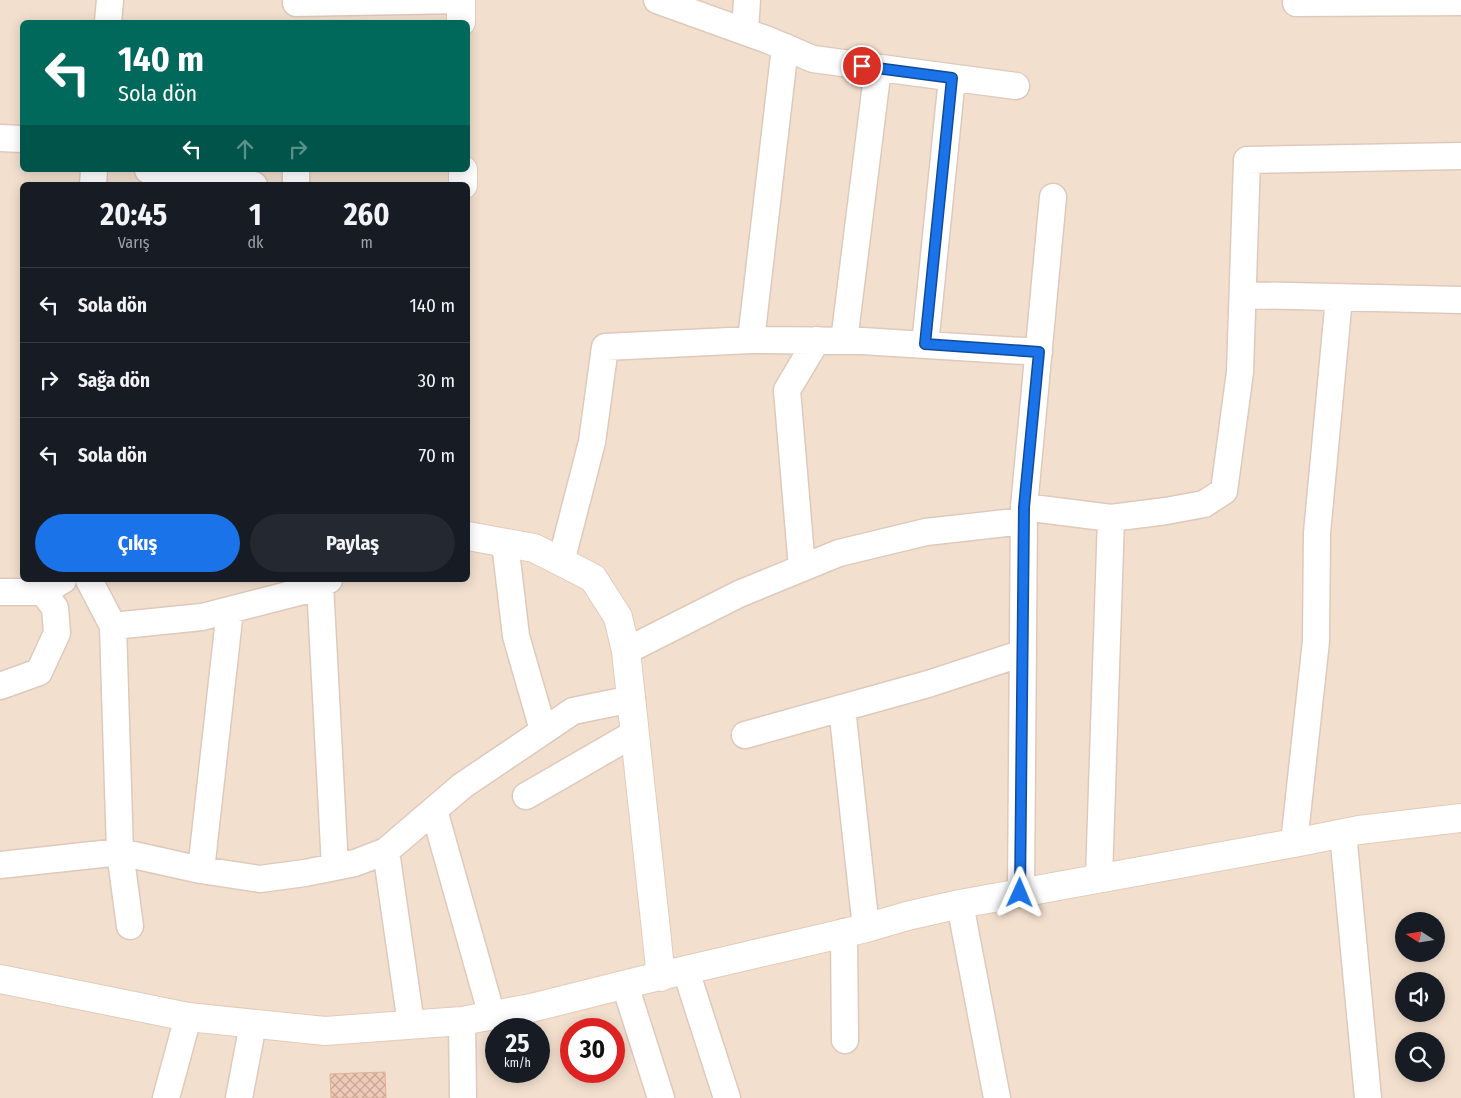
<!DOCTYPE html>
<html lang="tr">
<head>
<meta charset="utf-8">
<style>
	body { margin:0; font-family:"Fira Sans Condensed",sans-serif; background:#242831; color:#f1f3f6; height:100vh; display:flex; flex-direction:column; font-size:19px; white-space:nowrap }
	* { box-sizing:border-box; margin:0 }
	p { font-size:16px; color:#9ea1a6 }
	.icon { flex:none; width:28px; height:28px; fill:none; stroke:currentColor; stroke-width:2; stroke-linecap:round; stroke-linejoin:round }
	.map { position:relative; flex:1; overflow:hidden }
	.sheet { position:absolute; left:20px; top:182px; width:450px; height:400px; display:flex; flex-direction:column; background:#171b24; border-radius:8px; box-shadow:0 2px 12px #0003 }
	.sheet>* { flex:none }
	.top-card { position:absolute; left:20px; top:20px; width:450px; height:152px; border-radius:8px; box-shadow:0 2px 12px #0003; background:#00695c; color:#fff; overflow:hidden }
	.needle { width:32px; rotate:282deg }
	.fabs { position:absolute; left:1395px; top:912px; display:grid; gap:10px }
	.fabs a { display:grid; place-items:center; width:50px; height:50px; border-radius:50%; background:#171b24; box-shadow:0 2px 12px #0003; font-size:25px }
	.speed { position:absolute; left:485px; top:1018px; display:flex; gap:10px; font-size:25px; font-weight:700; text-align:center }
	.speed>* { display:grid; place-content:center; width:65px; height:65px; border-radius:50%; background:#171b24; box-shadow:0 2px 12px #0003; line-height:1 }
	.speed small { font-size:12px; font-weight:400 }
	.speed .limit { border:8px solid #d22; background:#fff; color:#111 }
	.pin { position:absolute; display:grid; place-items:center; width:42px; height:42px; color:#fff; margin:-21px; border:2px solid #fff; border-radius:50%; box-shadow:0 1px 5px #0007 }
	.me { position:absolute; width:55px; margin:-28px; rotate:1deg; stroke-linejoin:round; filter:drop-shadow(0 0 4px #0008) }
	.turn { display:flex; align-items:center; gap:18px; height:105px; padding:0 15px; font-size:22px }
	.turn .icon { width:65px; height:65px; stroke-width:2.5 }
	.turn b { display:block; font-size:35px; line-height:42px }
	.lanes { display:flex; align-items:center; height:48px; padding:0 15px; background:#0003; justify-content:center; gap:25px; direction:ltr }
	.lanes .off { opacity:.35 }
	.eta { display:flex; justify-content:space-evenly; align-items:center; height:85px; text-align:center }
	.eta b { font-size:30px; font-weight:700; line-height:35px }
	.primary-button { display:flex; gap:10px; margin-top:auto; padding:10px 15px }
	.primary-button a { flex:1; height:58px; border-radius:30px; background:#1a73e8; color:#fff; font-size:20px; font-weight:700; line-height:58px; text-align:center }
	.primary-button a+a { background:#242831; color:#f1f3f6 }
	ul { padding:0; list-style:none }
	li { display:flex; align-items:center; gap:15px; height:75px; padding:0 15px; border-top:1px solid #363941 }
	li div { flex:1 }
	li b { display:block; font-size:19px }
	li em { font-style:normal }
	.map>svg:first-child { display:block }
	.residential { fill:#f2dfce; fill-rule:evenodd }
	.building { fill:url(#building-cross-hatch); stroke:#e1b099 }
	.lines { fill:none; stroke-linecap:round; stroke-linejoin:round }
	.street-casing { stroke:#decabc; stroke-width:29 }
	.secondary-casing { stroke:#e3cbba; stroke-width:30 }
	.street { stroke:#fff; stroke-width:26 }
	.secondary { stroke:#fff; stroke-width:28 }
	.route-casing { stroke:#114b97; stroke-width:12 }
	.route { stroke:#1a73e8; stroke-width:9 }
</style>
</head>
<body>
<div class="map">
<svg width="1461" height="1098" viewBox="0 0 1461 1098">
	<defs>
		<pattern id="building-cross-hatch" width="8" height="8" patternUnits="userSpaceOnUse" patternTransform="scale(1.25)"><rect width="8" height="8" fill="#efcab8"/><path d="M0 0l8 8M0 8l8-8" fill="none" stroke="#c6a798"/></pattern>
	</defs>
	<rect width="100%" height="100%" fill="#fbeedf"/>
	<path class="residential" d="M0,0h1461v1098h-1461zM22,22h446v148h-446zM22,185h446v395h-446zM1404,921h32v33h-32zM1404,981h32v33h-32zM496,1029h43v42h-43zM571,1029h43v42h-43zM1404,1041h32v33h-32z"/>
	<path class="building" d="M385,1072l1,26h-55l-1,-24z"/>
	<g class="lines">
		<g class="street-casing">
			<path id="street" d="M657,0l111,40 45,19 203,27
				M296,3l165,-3
				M1296,3l165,-1
				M108,22l2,-22
				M745,31l2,-31
				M0,138l22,1
				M148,170l106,15
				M93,185l1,-15
				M296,185v-15
				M1243,295l218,5
				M751,340l34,-293
				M844,341l34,-273
				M925,345l27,-267
				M1024,507l87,11 55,-7 38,-7 20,-13 16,-119 7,-212 214,-4
				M505,543l11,93 27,94
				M561,562l31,-120 13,-95 146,-7 111,1 177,11
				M802,568l-15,-178 30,-50
				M89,580l24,46 7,226 10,74
				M320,584l15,283
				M0,592h43l20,-12
				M113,626l89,-9 105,-27 22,-10
				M626,651l113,-57 100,-41 87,-21 98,-11
				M0,686l39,-14 18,-39 -2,-25 -12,-16
				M842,708l24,220
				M745,735l183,-51 95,-31
				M526,796l109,-63
				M434,810l58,206
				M1343,833l25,265
				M1294,843l22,-202 1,-108 22,-235
				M386,851l25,173
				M0,865l120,-13 81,18 59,9 45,-6 50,-10 31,-12 76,-65 111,-75 59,-12
				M201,870l29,-260
				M1099,878l12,-360
				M1021,893l3,-386 29,-310
				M960,904l37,194
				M844,932l1,108
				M686,971l41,127
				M625,985l36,113
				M462,1021l1,77
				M166,1098l22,-81
				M239,1098l14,-74"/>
		</g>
		<g class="secondary-casing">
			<path id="secondary" d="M461,0v22
				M463,170v15
				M468,536l66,12 59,30 25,39 8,34 35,326
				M0,979l188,38 137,14 137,-10 69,-13 112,-28 223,-52 41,-12 53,-12 334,-61 65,-13 102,-12"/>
		</g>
		<use href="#street" class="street"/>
		<use href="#secondary" class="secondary"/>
	</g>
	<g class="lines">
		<g class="route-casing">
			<path id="route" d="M862,66l90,12 -27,266 114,8 -15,155 -4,386"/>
		</g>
		<use href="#route" class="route"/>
	</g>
</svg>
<div class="fabs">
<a><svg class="needle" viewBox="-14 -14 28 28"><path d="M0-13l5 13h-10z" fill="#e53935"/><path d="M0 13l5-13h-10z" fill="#9ea1a6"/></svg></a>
<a><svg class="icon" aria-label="sound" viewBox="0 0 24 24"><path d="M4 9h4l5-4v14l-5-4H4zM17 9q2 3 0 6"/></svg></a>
<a><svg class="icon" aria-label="search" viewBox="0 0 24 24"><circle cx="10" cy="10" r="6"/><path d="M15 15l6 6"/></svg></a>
</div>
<div class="speed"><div>25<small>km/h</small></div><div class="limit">30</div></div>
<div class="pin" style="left:862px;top:66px;background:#d93025"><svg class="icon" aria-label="arrive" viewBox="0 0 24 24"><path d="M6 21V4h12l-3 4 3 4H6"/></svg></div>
<svg class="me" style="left:1020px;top:893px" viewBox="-20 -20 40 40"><path d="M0-17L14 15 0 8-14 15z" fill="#1a73e8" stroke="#fff" stroke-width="4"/></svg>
<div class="top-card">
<div class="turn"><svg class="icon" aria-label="left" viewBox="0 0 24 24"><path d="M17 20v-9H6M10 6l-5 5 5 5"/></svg><div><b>140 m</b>Sola dön</div></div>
<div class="lanes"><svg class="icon" aria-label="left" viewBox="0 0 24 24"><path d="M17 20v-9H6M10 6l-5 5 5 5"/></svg><svg class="icon off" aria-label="ahead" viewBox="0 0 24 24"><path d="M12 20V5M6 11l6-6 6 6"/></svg><svg class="icon off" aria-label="right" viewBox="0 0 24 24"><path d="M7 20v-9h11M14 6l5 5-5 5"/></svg></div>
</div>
<section class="sheet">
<div class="eta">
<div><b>20:45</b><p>Varış</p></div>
<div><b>1</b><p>dk</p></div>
<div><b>260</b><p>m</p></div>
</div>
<ul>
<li><svg class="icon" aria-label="left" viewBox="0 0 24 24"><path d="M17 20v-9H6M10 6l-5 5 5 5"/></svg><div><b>Sola dön</b></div><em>140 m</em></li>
<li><svg class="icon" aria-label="right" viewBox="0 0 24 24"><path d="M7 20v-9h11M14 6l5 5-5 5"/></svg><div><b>Sağa dön</b></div><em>30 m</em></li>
<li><svg class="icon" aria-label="left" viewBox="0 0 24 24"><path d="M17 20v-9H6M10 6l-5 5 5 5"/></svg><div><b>Sola dön</b></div><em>70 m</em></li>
</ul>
<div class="primary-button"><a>Çıkış</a><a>Paylaş</a></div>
</section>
</div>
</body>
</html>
